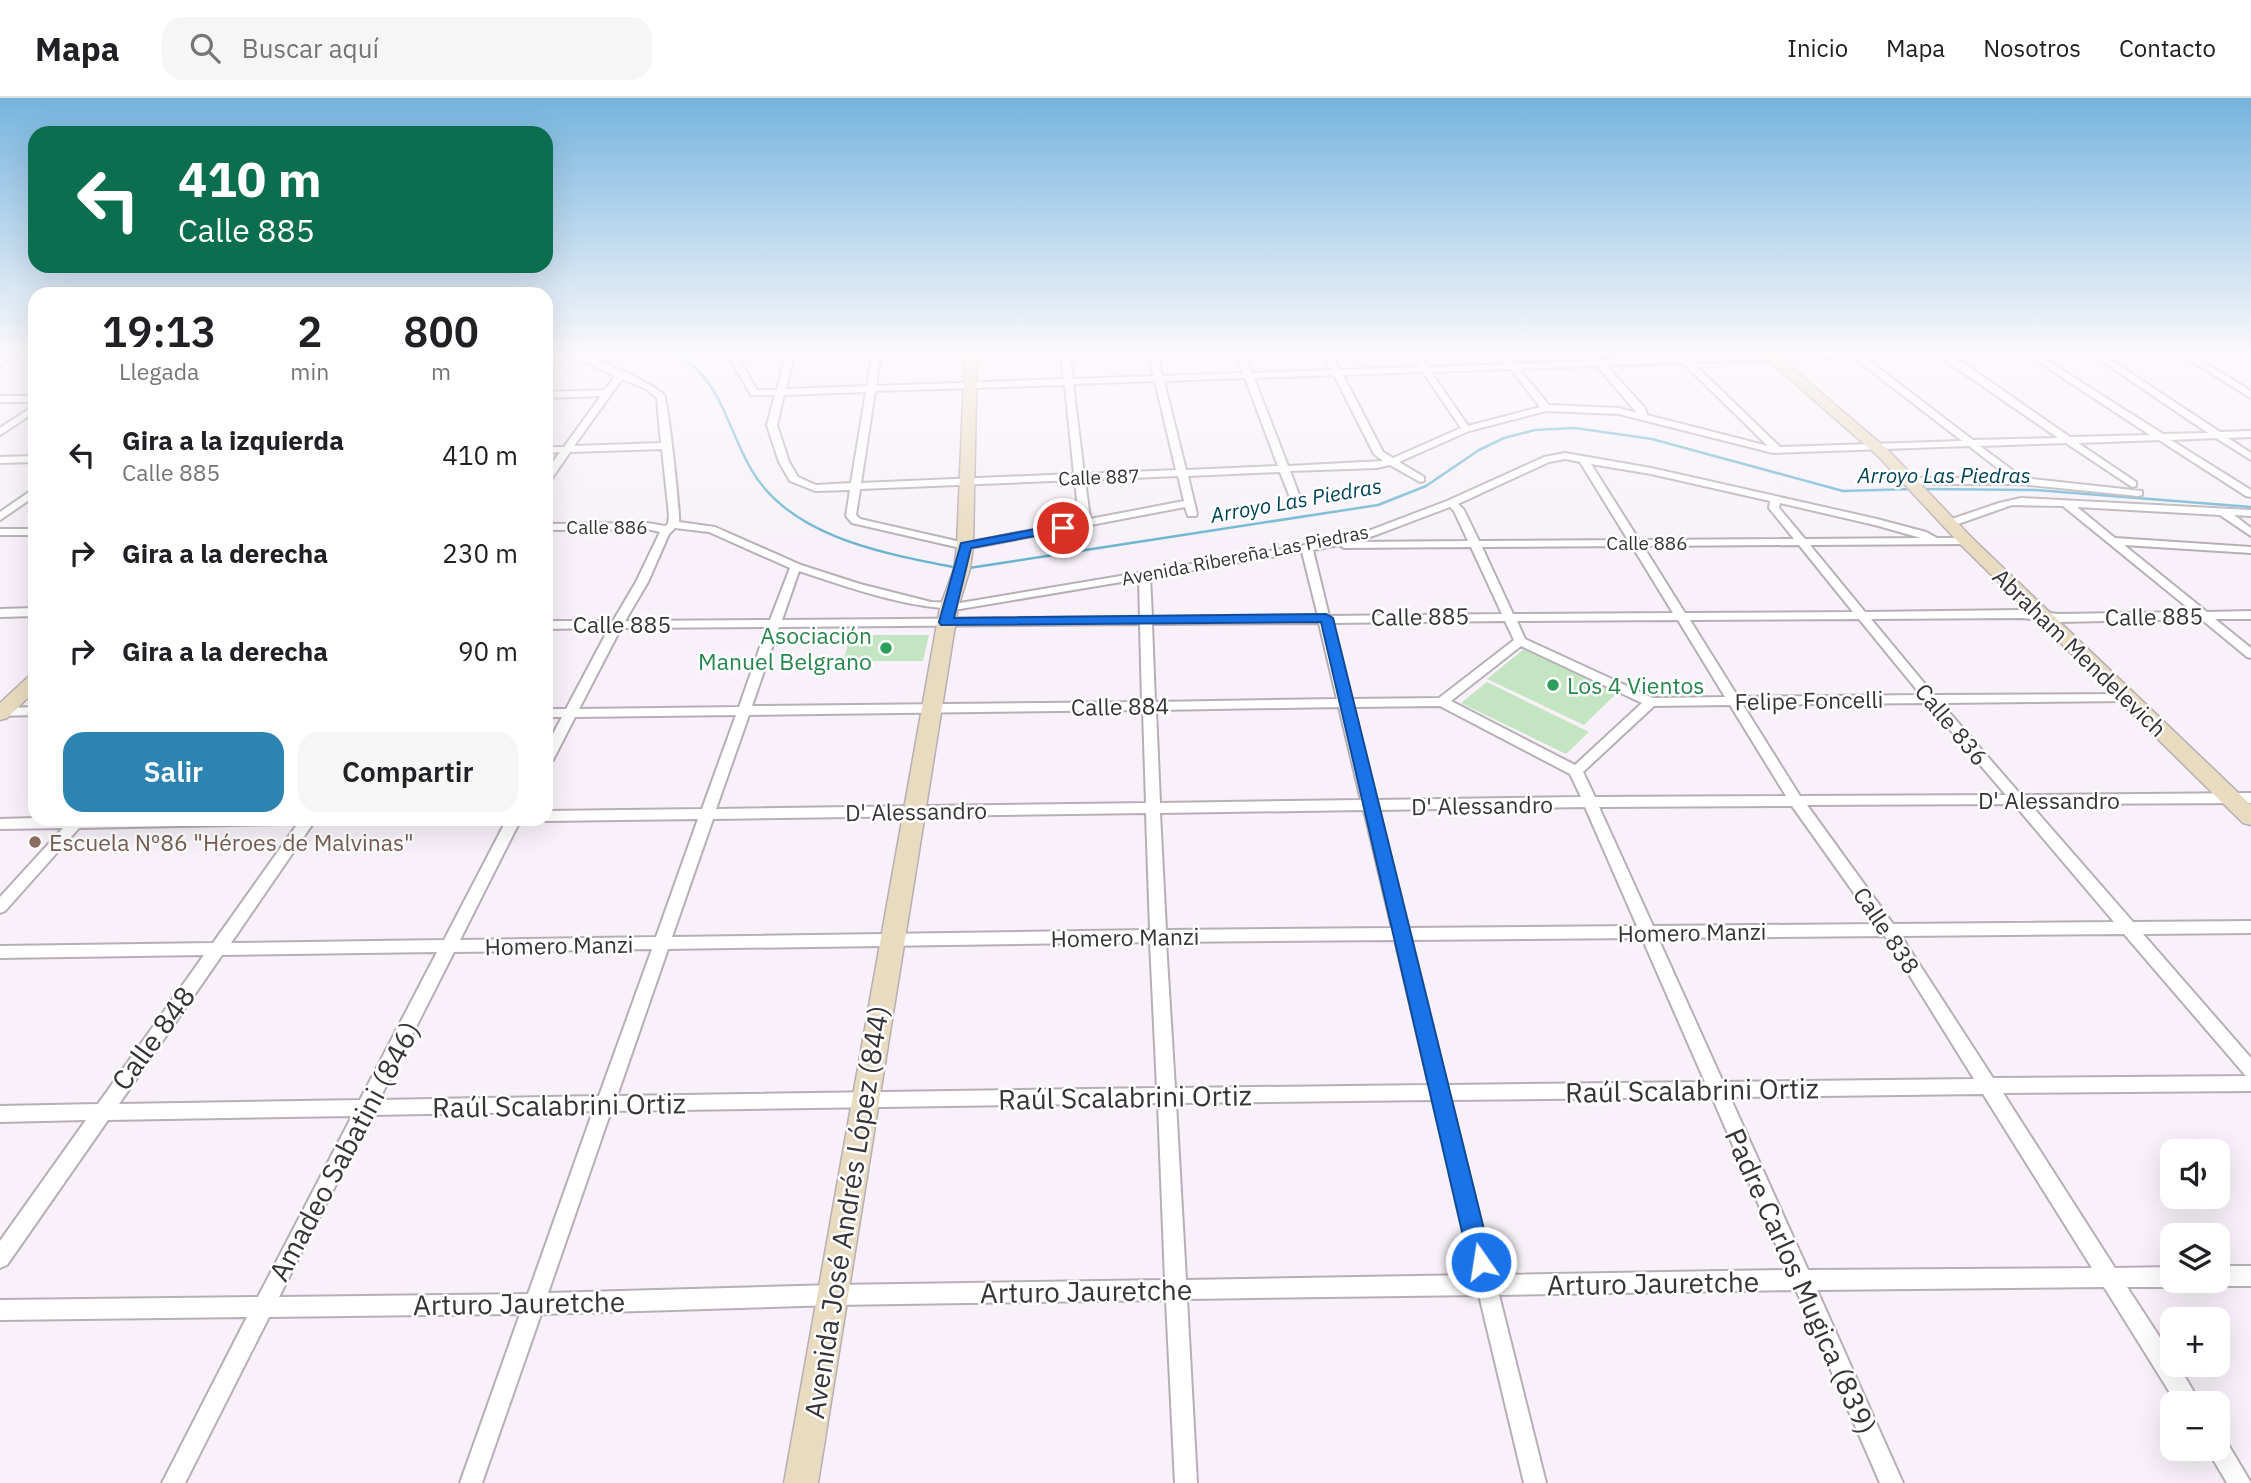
<!DOCTYPE html>
<html lang="es">
<head>
<meta charset="utf-8">
<style>
	body { margin:0; font-family:"IBM Plex Sans",sans-serif; background:#f6f6f6; color:#202124; height:100vh; display:flex; flex-direction:column; font-size:26px; white-space:nowrap }
	* { box-sizing:border-box; margin:0 }
	p { font-size:23px; color:#757577 }
	.icon { flex:none; width:38px; height:38px; fill:none; stroke:currentColor; stroke-width:2; stroke-linecap:round; stroke-linejoin:round }
	.map { position:relative; flex:1; overflow:hidden }
	.drawer { position:absolute; left:28px; top:189px; width:525px; height:539px; display:flex; flex-direction:column; background:#fff; border-radius:21px; box-shadow:0 7px 28px #0002 }
	.drawer>* { flex:none }
	.hud { position:absolute; left:28px; top:28px; width:525px; height:147px; border-radius:21px; box-shadow:0 7px 28px #0002; background:#0b6e4f; color:#fff; overflow:hidden }
	.controls { position:absolute; left:2160px; top:1041px; display:grid; gap:14px }
	.controls a { display:grid; place-items:center; width:70px; height:70px; border-radius:14px; background:#fff; box-shadow:0 7px 28px #0002; font-size:35px }
	.pin { position:absolute; display:grid; place-items:center; width:60px; height:60px; color:#fff; margin:-30px; border:4px solid #fff; border-radius:50%; box-shadow:0 2px 7px #0007 }
	.me { position:absolute; width:77px; margin:-38px; rotate:347deg; stroke-linejoin:round; filter:drop-shadow(0 0 5px #0008) }
	.turn { display:flex; align-items:center; gap:24px; height:147px; padding:0 35px; font-size:32px }
	.turn .icon { width:91px; height:91px; stroke-width:2.5 }
	.turn b { display:block; font-size:49px; line-height:60px }
	.eta { display:flex; justify-content:space-evenly; align-items:center; height:119px; text-align:center }
	.eta b { font-size:42px; font-weight:600; line-height:49px }
	.primary-button { display:flex; gap:14px; margin-top:auto; padding:14px 35px }
	.primary-button a { flex:1; height:80px; border-radius:21px; background:#2d84b2; color:#fff; font-size:28px; font-weight:600; line-height:80px; text-align:center }
	.primary-button a+a { background:#f6f6f6; color:#202124 }
	ul { padding:0; list-style:none }
	li { display:flex; align-items:center; gap:21px; height:98px; padding:0 35px }
	li div { flex:1 }
	li b { display:block; font-size:26px }
	li em { font-style:normal }
	header { display:flex; align-items:center; gap:42px; box-sizing:border-box; height:98px; padding:0 35px; background:#fff; border-bottom:2px solid #e0e0e0 }
	header strong { font-size:33px }
	nav { display:flex; gap:38px; margin-inline-start:auto; font-size:24px }
	.search { width:490px; height:63px; background:#f6f6f6; display:flex; align-items:center; gap:18px; box-sizing:border-box; padding:0 24px; border-radius:21px; color:#757577; font-size:26px }
	.map>svg:first-child { display:block }
	.green { fill:#c4e5c2 }
	.lines { fill:none; stroke-linecap:round; stroke-linejoin:round }
	.stream { stroke:#6ab4d0; stroke-width:2.5 }
	.street-casing { stroke:#b6afb6; stroke-width:4 }
	.secondary-casing { stroke:#b6afb6; stroke-width:3 }
	.street { fill:#fff; fill-rule:evenodd }
	.secondary { fill:#e9dbbf; fill-rule:evenodd }
	.route { fill:#1a73e8; stroke:#114b97; stroke-width:2 }
	.leisure-dot { fill:#2e9e5b; stroke:#fff; stroke-width:2.5 }
	.education-dot { fill:#8d6e63; stroke:#fff; stroke-width:2.5 }
	.labels { text-anchor:middle; dominant-baseline:central; stroke-width:5; stroke-linejoin:round; paint-order:stroke }
	.far-street-label { font-size:19px; fill:#373437; stroke:#fff }
	.far-water-label { font-size:21px; font-style:italic; fill:#004357; stroke:#fff }
	.street-label { font-size:23px; fill:#373437; stroke:#fff }
	.leisure-label { font-size:23px; fill:#27864d; stroke:#fff; text-anchor:end }
	.education-label { font-size:23px; fill:#785e54; stroke:#fff; text-anchor:start }
	.near-street-label { font-size:28px; fill:#373437; stroke:#fff }
</style>
</head>
<body>
<header>
<strong>Mapa</strong>
<div class="search"><svg class="icon" aria-label="search" viewBox="0 0 24 24"><circle cx="10" cy="10" r="6"/><path d="M15 15l6 6"/></svg>Buscar aquí</div>
<nav><a>Inicio</a><a>Mapa</a><a>Nosotros</a><a>Contacto</a></nav>
</header>
<div class="map">
<svg width="2251" height="1385" viewBox="0 0 2251 1385">
	<rect width="100%" height="100%" fill="#f8f1f9"/>
	<path class="green" d="M851,537h78l-6,26h-80z
		M1524,551l94,43 -34,33 -97,-46z
		M1487,584l102,50 -23,22 -105,-51z"/>
	<g class="lines">
		<path class="stream" d="M672,253c51,29 52,71 79,118 39,69 136,85 207,99
			M1923,391l113,1 215,17
			M969,470l409,-63 48,-19 53,-36 25,-12 31,-8 40,-2 77,11 191,52 69,-2"/>
		<g class="street-casing">
			<path id="street" d="M12,253h11l-23,15v-7z
				M562,253c4,0 7,0 11,0 13,2 85,35 91,44 4,6 16,116 15,127l36,5 86,38 59,19 71,18 29,1 369,-62 39,-10 79,-30 97,-44 21,-4 86,15 226,51 49,13 11,6h29l5,3 -5,3 -156,1 55,67 157,-2 36,4 135,-2 -130,-106 -51,-1 -54,19 -10,1 -5,-3 56,-19 22,-5 230,12v6l-17,-1 17,13v8l-31,-21 -143,-8 38,31 136,9v6l-127,-8 83,67 44,-1v8h-36l36,29v10l-4,-1 -46,-38 -143,3 -36,-4 -151,1 63,76 197,-1 1,3 -1,3 -5,1 -185,2 80,92 230,-2v10l-221,1 103,118 118,-1v12l-108,1 108,124v33l-248,2 112,175 57,-1v14h8l-1,3 -7,3h-45l45,69v9h6l23,39h-24l-73,-117 -287,3 86,193h-23l-84,-193 -297,5 47,188h-22l-45,-188 -292,4 10,184h-22l-9,-183 -332,5 -293,9 -59,169h-22l60,-169 -251,3 -84,166h-23l85,-166 -247,3v-20l258,-3 94,-181 -244,4 -101,145 -7,3v-27l86,-121 -86,2v-16l98,-2 106,-149 -204,3v-12l213,-3 88,-124h15l-85,124 213,-3 63,-121h14l-61,121 196,-3 42,-118 -152,2 -5,-2h5v-8l156,-2 34,-94 -161,2 -22,43 -7,4v-17l16,-30h-16v-8h20l43,-81 -63,1v-8h67l23,-39 24,-50 -13,-3 -101,1v-6l101,-1 18,3 3,-2 1,-9 -7,-66 -92,3 -20,29 -4,1v-10l14,-20 -14,1v-6h18l37,-51 -55,2v-6l59,-2 10,-14zM622,281l24,10 11,9 4,45 -87,3zM1565,361l15,3 48,78 -149,1 -15,-31 -6,-6 91,-42zM1591,366l60,10 119,27 -1,7 25,31 -155,1zM1780,405l95,22 46,13 -116,1 -26,-31zM1450,409l4,4 14,30 -117,1 25,-7zM675,430l34,4 81,36 -20,52 -145,1 23,-39 21,-48zM1339,447l5,3 127,-1 31,67 -173,2 -16,-66zM1799,447l54,67 -168,1 -42,-67zM1632,448l41,67 -160,1 -31,-67zM1302,454l16,64 -166,1 -2,-40zM799,473c52,17 106,37 161,38l179,-30 1,38 -358,3zM1859,521l62,76 -183,2 -48,-77zM1678,522l47,77 -72,1 -128,-59 -8,-18zM1505,523l9,19 -75,58 -89,1 -19,-76zM1319,525l18,76 -182,3 -3,-78zM1140,526l2,78 -390,4 27,-79zM767,529l-28,80 -160,2 42,-81zM1521,548l121,57 -67,62 -124,-64zM1927,605l79,92 -206,1 -57,-91zM1730,607l56,91 -191,1 -12,-25 71,-66zM1440,608l130,68 11,23 -205,3 -24,-93zM1339,609l22,93 -201,3 -4,-93zM1143,612l3,93 -430,6 33,-94zM2014,706l100,118 -221,2 -86,-119zM1792,708l84,118 -223,2 -54,-119zM1585,709l52,119 -229,2 -30,-118zM1364,712l28,118 -226,2 -6,-117zM1146,715l4,117 -478,7 41,-118zM2124,836l122,142 -253,2 -92,-142zM1885,838l89,143 -251,3 -65,-144zM1642,840l63,144 -258,3 -36,-145zM1395,842l34,145 -254,3 -9,-146zM1150,844l7,146 -540,8 51,-147zM652,851l-53,147 -220,4 75,-148zM437,854l-77,148 -241,4 103,-149zM1983,996l109,174 -284,2 -78,-173zM1712,999l75,173 -293,5 -43,-175zM1433,1002l41,175 -288,5 -10,-177zM1158,1005l7,177 -331,5 -286,8 63,-182zM593,1013l-65,183 -249,3 92,-182z
				M726,253h8l23,39h20l10,-39h8l-9,38 81,-3 6,-35h8l-5,35 188,-7 -3,-28h8l4,28 81,-3 -6,-25h8l6,25 81,-3 -8,-22h8l9,22 79,-3 -9,-19h8l10,19 79,-3 -10,-16h9l10,16 79,-3 -10,-13h9l9,13 77,-3 -8,-10h9l8,9 254,-9h91l124,86 80,-2 -128,-84h10l131,83 45,-1 -121,-82h10l123,81 31,-1v6l-23,1 23,15v7l-35,-22 -45,2 80,50v7l-5,-1 -87,-56 -81,3 58,39v4l-4,1 -66,-44 -86,3 43,32 119,13v4l-4,1 -118,-12h-113l-5,-3 5,-3h103l-41,-32 -196,7 -154,-39 -73,-3 -77,20 -70,31 25,15v4l-4,1 -30,-17 -14,3 -86,3 11,29 -5,3 -5,-3 -11,-28 -92,4 9,38 -1,2h-8l-3,-9 -220,42 -113,-26 -6,-7 4,-26 -35,1 -25,-10 -11,-19 -12,-37 8,-30h-24zM1936,256l122,84 -85,2 -110,-84zM1853,259l109,84 -182,6 -88,-85zM1683,265l85,83 -121,-31 -2,-7 -39,-43zM1597,268l40,47 -18,-5 -70,-3 -30,-36zM1511,271l29,38 -72,19 -37,-54zM1423,274l38,56 -68,30 -10,-6 -40,-77zM1334,277l40,79 9,7 -95,5 -34,-88zM1245,280l33,88 -92,4 -22,-89zM1155,283l21,89 -92,4 -11,-90zM1065,287l9,89 -213,9 14,-92zM866,294l-15,91 -35,2 -18,-8 -9,-15 -12,-37 7,-30zM1178,378l6,25 -94,18 -5,-39zM1075,382l4,41 -114,22 -105,-24 -4,-4 4,-26z
				M2175,253h11l65,40v7z
				M0,298h35v6h-35z
				M35,307v7l-35,23v-7z
				M35,358v6l-35,1v-6z
				M35,390v8l-35,24v-8z
				M0,431h35v6h-35z
				M35,510v8l-35,1v-8z
				M35,609v8l-35,1v-8z
				M0,721l35,-1 256,1 -7,5 -205,4 -74,83 -5,2v-16l63,-69 -63,1z
				M2217,1168h34v20h-34l-7,-3 -1,-2h8z
				M2217,1338l8,3 26,44h-24l-20,-34h10z"/>
		</g>
		<g class="secondary-casing">
			<path id="secondary" d="M965,253h12l-4,195 -3,23 -12,38 -140,876h-34l156,-876 14,-38 3,-23z
				M1758,253h14l116,99 84,88 279,267v20l-8,-2 -283,-279 -82,-88z
				M35,577v16l-28,27 -7,2v-17l28,-26z"/>
		</g>
		<use href="#street" class="street"/>
		<use href="#secondary" class="secondary"/>
	</g>
	<linearGradient id="sky" x2="0" y2="1"><stop stop-color="#75b4de"/><stop offset="0.57" stop-color="#fcf9fc"/><stop offset="1" stop-color="#fcf9fc" stop-opacity="0"/></linearGradient>
	<rect width="2251" height="447" fill="url(#sky)"/>
	<path class="route" d="M1063,426l6,4 -2,2 -96,18 -17,70 372,-4 7,4 159,644 -3,8 -8,3 -8,-3 -4,-8 -148,-640 -380,3 -2,-3 22,-79z"/>
	<g class="leisure-dot">
		<circle cx="886" cy="550" r="7"/>
		<circle cx="1553" cy="587" r="7"/>
	</g>
	<circle class="education-dot" cx="35" cy="744" r="7"/>
	<g class="labels">
		<g class="far-street-label">
			<text transform="translate(1099 379) rotate(-2)">Calle 887</text>
			<text x="607" y="429">Calle 886</text>
			<text x="1647" y="445">Calle 886</text>
			<text transform="translate(1245 457) rotate(-11)">Avenida Ribereña Las Piedras</text>
		</g>
		<g class="far-water-label">
			<text x="1944" y="377">Arroyo Las Piedras</text>
			<text transform="translate(1296 402) rotate(-10)">Arroyo Las Piedras</text>
		</g>
		<g class="street-label">
			<text transform="translate(1420 518) rotate(-1)">Calle 885</text>
			<text transform="translate(2154 518) rotate(-1)">Calle 885</text>
			<text x="622" y="526">Calle 885</text>
			<text transform="translate(2080 554) rotate(44)">Abraham Mendelevich</text>
			<text transform="translate(1809 602) rotate(-1)">Felipe Foncelli</text>
			<text transform="translate(1120 608) rotate(-1)">Calle 884</text>
			<text transform="translate(1952 626) rotate(50)">Calle 836</text>
			<text x="2049" y="702">D' Alessandro</text>
			<text transform="translate(1482 707) rotate(-1)">D' Alessandro</text>
			<text transform="translate(916 713) rotate(-1)">D' Alessandro</text>
			<text transform="translate(1887 832) rotate(56)">Calle 838</text>
			<text transform="translate(1692 834) rotate(-1)">Homero Manzi</text>
			<text transform="translate(1125 839) rotate(-1)">Homero Manzi</text>
			<text transform="translate(559 847) rotate(-1)">Homero Manzi</text>
		</g>
		<g class="leisure-label">
			<text x="872" y="537">Asociación<tspan x="872" dy="26">Manuel Belgrano</tspan></text>
			<text x="1567" y="587" text-anchor="start">Los 4 Vientos</text>
		</g>
		<g class="education-label">
			<text x="49" y="744">Escuela Nº86 "Héroes de Malvinas"</text>
		</g>
		<g class="near-street-label">
			<text transform="translate(153 940) rotate(-54)">Calle 848</text>
			<text transform="translate(1692 992) rotate(-1)">Raúl Scalabrini Ortiz</text>
			<text transform="translate(1125 999) rotate(-1)">Raúl Scalabrini Ortiz</text>
			<text transform="translate(559 1007) rotate(-1)">Raúl Scalabrini Ortiz</text>
			<text transform="translate(344 1053) rotate(-62)">Amadeo Sabatini (846)</text>
			<text transform="translate(846 1114) rotate(-81)">Avenida José Andrés López (844)</text>
			<text transform="translate(1801 1183) rotate(66)">Padre Carlos Mugica (839)</text>
			<text transform="translate(1653 1185) rotate(-1)">Arturo Jauretche</text>
			<text transform="translate(1086 1193) rotate(-1)">Arturo Jauretche</text>
			<text transform="translate(519 1205) rotate(-1)">Arturo Jauretche</text>
		</g>
	</g>
</svg>
<div class="controls">
<a><svg class="icon" aria-label="sound" viewBox="0 0 24 24"><path d="M4 9h4l5-4v14l-5-4H4zM17 9q2 3 0 6"/></svg></a>
<a><svg class="icon" aria-label="layers" viewBox="0 0 24 24"><path d="M12 4l9 5-9 5-9-5zM3 14l9 5 9-5"/></svg></a>
<a>+</a>
<a>−</a>
</div>
<div class="pin" style="left:1063px;top:430px;background:#d93025"><svg class="icon" aria-label="arrive" viewBox="0 0 24 24"><path d="M6 21V4h12l-3 4 3 4H6"/></svg></div>
<svg class="me" style="left:1481px;top:1164px" viewBox="-20 -20 40 40"><circle r="17" fill="#1a73e8" stroke="#fff" stroke-width="3"/><path d="M0-11L8 9 0 5-8 9z" fill="#fff"/></svg>
<div class="hud">
<div class="turn"><svg class="icon" aria-label="left" viewBox="0 0 24 24"><path d="M17 20v-9H6M10 6l-5 5 5 5"/></svg><div><b>410 m</b>Calle 885</div></div>
</div>
<section class="drawer">
<div class="eta">
<div><b>19:13</b><p>Llegada</p></div>
<div><b>2</b><p>min</p></div>
<div><b>800</b><p>m</p></div>
</div>
<ul>
<li><svg class="icon" aria-label="left" viewBox="0 0 24 24"><path d="M17 20v-9H6M10 6l-5 5 5 5"/></svg><div><b>Gira a la izquierda</b><p>Calle 885</p></div><em>410 m</em></li>
<li><svg class="icon" aria-label="right" viewBox="0 0 24 24"><path d="M7 20v-9h11M14 6l5 5-5 5"/></svg><div><b>Gira a la derecha</b></div><em>230 m</em></li>
<li><svg class="icon" aria-label="right" viewBox="0 0 24 24"><path d="M7 20v-9h11M14 6l5 5-5 5"/></svg><div><b>Gira a la derecha</b></div><em>90 m</em></li>
</ul>
<div class="primary-button"><a>Salir</a><a>Compartir</a></div>
</section>
</div>
</body>
</html>
